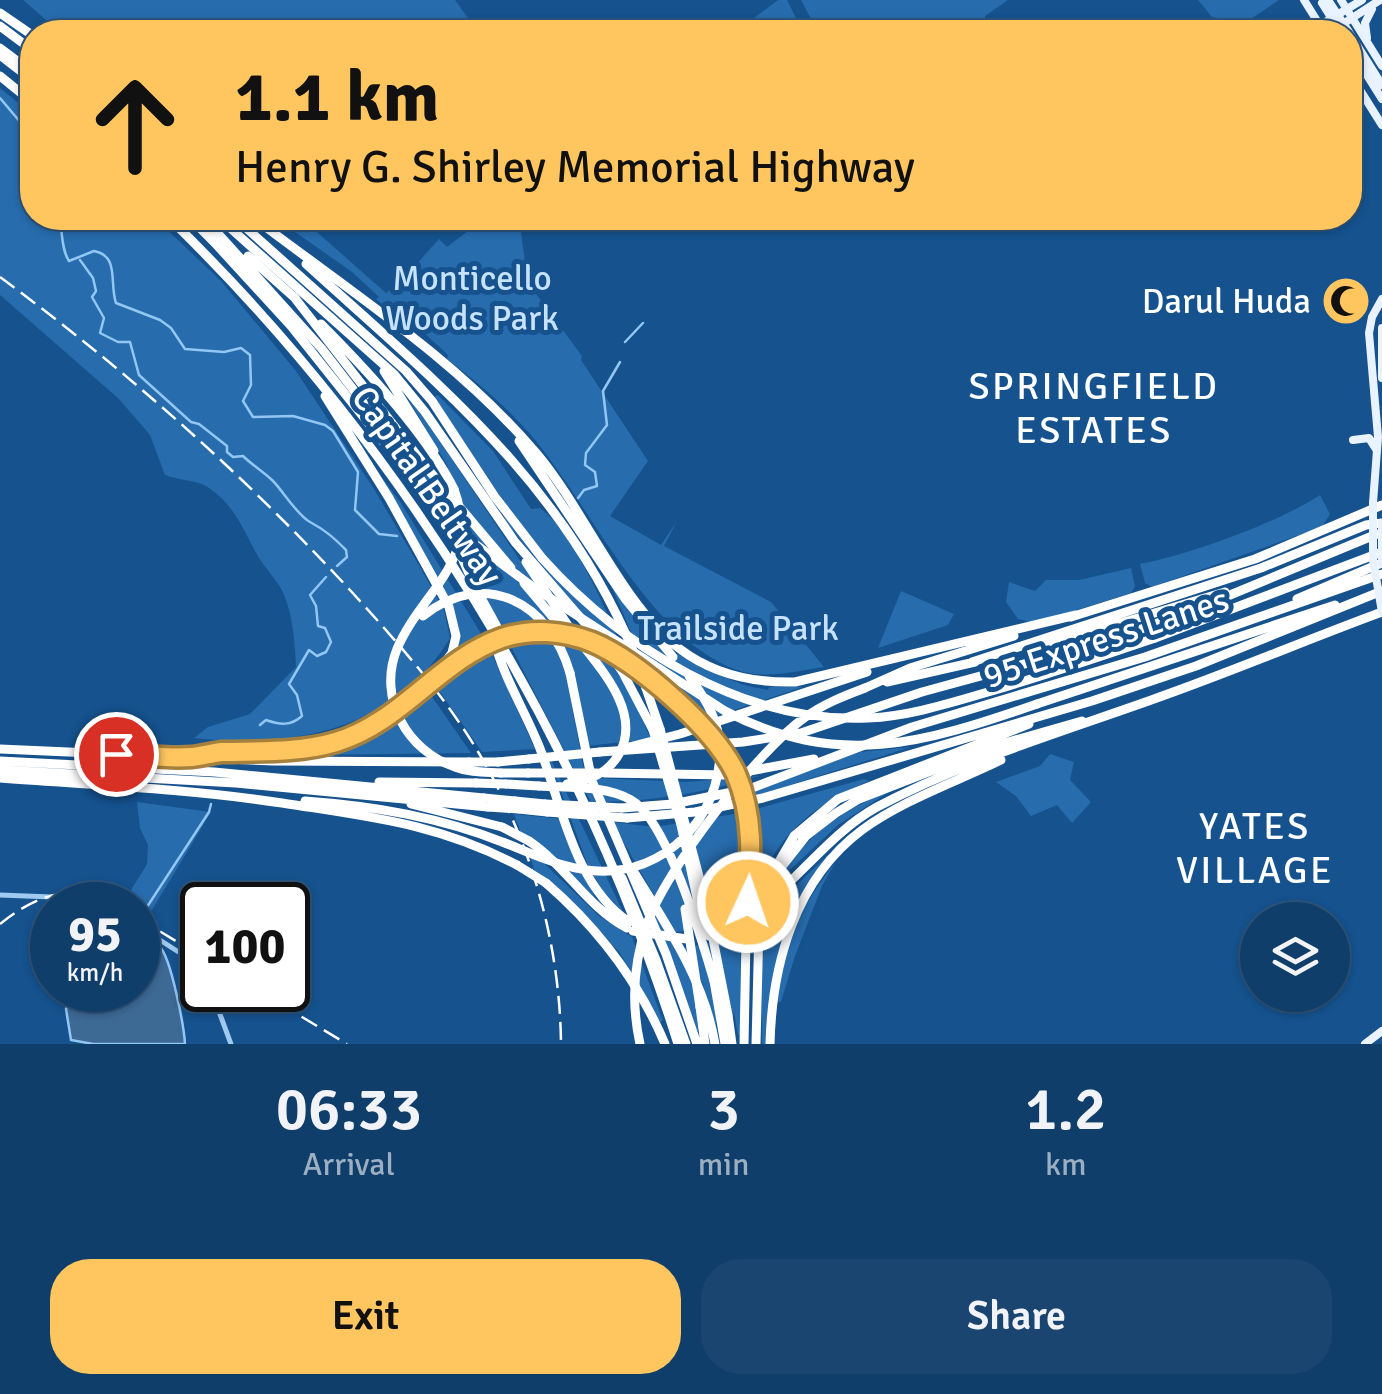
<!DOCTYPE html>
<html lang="en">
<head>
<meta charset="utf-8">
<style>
	body { margin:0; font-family:Signika,sans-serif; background:#194570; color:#f1f3f6; height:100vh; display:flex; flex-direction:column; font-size:38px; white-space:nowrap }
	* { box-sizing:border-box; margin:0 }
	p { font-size:32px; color:#9caec1 }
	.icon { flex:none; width:55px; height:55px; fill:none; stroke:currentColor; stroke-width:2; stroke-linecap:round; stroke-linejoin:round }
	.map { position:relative; height:1044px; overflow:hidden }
	.side { display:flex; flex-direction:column; background:#103e6a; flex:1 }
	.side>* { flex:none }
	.guide { position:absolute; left:20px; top:20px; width:1342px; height:210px; border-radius:40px; box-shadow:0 2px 8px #0004,0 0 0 2px #30577e; background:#ffc65f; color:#111; overflow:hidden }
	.fabs { position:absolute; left:1240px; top:902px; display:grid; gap:20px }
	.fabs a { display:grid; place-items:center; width:110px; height:110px; border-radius:50%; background:#103e6a; box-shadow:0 2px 8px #0004,0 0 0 2px #30577e; font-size:50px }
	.speed { position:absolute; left:30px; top:882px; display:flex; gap:20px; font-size:50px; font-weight:700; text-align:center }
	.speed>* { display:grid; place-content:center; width:130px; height:130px; border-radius:50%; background:#103e6a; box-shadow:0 2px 8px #0004,0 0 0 2px #30577e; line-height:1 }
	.speed small { font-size:25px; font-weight:400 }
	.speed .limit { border:5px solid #111; border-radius:15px; background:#fff; color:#111 }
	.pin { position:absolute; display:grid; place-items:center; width:85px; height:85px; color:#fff; margin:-42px; border:5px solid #fff; border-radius:50%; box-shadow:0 2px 10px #0007 }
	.me { position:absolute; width:110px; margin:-55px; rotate:3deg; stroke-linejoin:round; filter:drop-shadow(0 0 8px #0008) }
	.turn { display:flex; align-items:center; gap:35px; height:210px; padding:0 50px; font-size:45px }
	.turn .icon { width:130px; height:130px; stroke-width:2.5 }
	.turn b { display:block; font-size:70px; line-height:85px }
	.eta { display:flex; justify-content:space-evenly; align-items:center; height:170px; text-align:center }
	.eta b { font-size:60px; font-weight:600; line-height:70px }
	.action { display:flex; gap:20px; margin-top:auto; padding:20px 50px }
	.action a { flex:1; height:115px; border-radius:40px; background:#ffc65f; color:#111; font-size:40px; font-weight:600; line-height:115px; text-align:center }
	.action a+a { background:#194570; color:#f1f3f6 }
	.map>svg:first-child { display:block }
	.green { fill:#276cad }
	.water { fill:#3d6995; stroke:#92c6f3; stroke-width:2.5 }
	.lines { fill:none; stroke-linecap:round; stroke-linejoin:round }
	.stream { stroke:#92c6f3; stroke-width:2.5 }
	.minor { stroke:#a0caf0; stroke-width:5 }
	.major { stroke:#e9f3ff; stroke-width:8 }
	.highway { stroke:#fff; stroke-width:9 }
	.rail { stroke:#fff; stroke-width:2.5; stroke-dasharray:18 8; stroke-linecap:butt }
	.major-bridge { stroke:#e9f3ff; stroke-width:8 }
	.highway-bridge { stroke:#fff; stroke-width:9 }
	.route-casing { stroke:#a6813e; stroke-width:25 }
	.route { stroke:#ffc65f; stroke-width:18 }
	.labels { text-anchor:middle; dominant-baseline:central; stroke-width:10; stroke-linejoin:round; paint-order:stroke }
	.park-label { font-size:35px; fill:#c6e2fc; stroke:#15528e }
	.poi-label { font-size:35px; fill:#fff; stroke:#15528e; text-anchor:end }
	.street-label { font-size:35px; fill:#fff; stroke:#15528e }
	.neighbourhood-label { font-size:38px; letter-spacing:2.5px; fill:#fff; stroke:#15528e }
</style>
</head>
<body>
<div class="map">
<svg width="1382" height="1044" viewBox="0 0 1382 1044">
	<rect width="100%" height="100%" fill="#15528e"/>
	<path class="green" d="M23,0h432l23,32h-418z
		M778,0h9l16,32h-68z
		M801,0h207l-23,16 1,7 8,9h-176z
		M1198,0h81l-34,23 -33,-6z
		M0,88l32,26v104h123l66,63 75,90 78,118 46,78 24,43 6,28c-55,92 -157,111 -256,100l14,-11 42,-13 46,-47c-1,-24 -3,-48 -11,-70 -5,-14 -18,-26 -26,-39 -15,-26 -24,-53 -50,-70 -13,-9 -29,-7 -44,-13l-15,-40 -31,-36 -119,-104z
		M301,218l85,75 22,-17h5l4,-6 -3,-3 25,-28 8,8 34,-26v-3h38l9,65 54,73 -1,4 67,101 -38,55 51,29 16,-24 -13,25 107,56 53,65c-25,4 -59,12 -84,4 -91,-30 -150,-167 -209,-236 -25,-29 -54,-53 -84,-76l1,-4 -44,-41 -16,-5 -12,-10 3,-2 -27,-25 -64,-45z
		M404,392l12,14 132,196 -2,1 -83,-97 -16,-41z
		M438,395l55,56 38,58 9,-1c35,26 68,106 85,147l-18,-12 -104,-124 8,-7 -77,-115z
		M374,467l27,36 82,134 -28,20 4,-26 -7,-24z
		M420,467l137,161 -23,-2 -31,7 -63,-129 -22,-36z
		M1320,495l10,19 -8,13 -170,60 -7,-4 -5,-19c51,-10 137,-41 180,-69z
		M1131,568l4,18 -4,7 -96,30 -17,-4 -12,-17 3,-20 26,9 11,-11h33z
		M610,583l59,77 9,-7 23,15 43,17 24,5 1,-3h34l-99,33 -56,-48z
		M901,591l53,23 -6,11 -70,23z
		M526,638c82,-1 96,34 125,101l-64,7 -21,-72 17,91 20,61 -95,-185z
		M490,650l45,99 -53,3 -47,-67 41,-31z
		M428,691l43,62 -165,2 64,-22z
		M544,745l79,167 -20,-21 -15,-25z
		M911,747l-159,50 -2,-5 110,-40z
		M1050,754l24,8 -4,18 21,22 -19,21 -15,-18 -26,11 -15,-20 -20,-14 44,-16z
		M759,776c-52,16 -102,25 -156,26l-8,-24 91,4z
		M864,779l5,2c-43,19 -80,42 -102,86 -6,12 -8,26 -14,37l3,-57 -4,-37z
		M895,788l-57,37 -60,56c28,-48 67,-72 117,-93z
		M137,802l74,10 -59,98 -14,5v-10l-15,-2 24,-39 1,-19 -8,-17z
		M740,813l6,49 -3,50 -28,15 -40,5 -63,-110 43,5z
		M514,814l47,5 16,43 19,37 -61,-58 -15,-10z
		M527,847l72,69 33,21 31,84 -3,1 -40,-69 -51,-55 -34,-26z
		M830,853l-34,49 -10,28 -20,114h-4v-77l5,-54z
		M835,863l-13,23 -27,70 -14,46h-3c-5,-45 29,-105 57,-139z
		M652,906l44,80 3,44 -3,1 -20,-61 -27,-63z
		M741,932l-1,103h-2l-4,-22 -17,3 -1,11 -13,-43 -19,-36 40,-8z"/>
	<path class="water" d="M138,935c6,3 15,7 21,11 12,10 25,81 26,98h-92l-22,-4 -5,-31 10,-19h62z"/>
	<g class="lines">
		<path class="stream" d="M0,98l32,38
			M59,218c4,14 2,31 10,43l25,-10c26,5 15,32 22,52l44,17 11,8 14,21 39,3 17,-4 9,7 1,30 -8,16 10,16 40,-1 32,9 8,6 25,41 -3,38 24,24 18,2
			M80,260l13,18 3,13 -4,6 12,21 -4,15 18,9h12l9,33 52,47 8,2 28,22v6l6,5 10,-1c9,9 21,16 30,25 10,10 24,34 37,41 15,8 23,15 36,28l1,7 -10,9
			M625,342l18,-19
			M578,498l6,-8 13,-4 -2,-14 -10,-7 1,-12 21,-28 -4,-34 17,-29
			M260,725l6,-5c14,5 25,6 36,-4l-5,-21 -8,-11 20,-34 8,6 9,-4 5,-10 -6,-14 -7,-2 -2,-20 -6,-11 16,-18
			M145,910l64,-98 2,-8"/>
		<path class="minor" d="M0,895l78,3 20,7
			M138,926l64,41
			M211,990l20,54"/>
		<path class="major" d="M1304,0l20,32
			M1341,0l41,66
			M1322,30l10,1 48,-31
			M1322,30l5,-9 35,-21
			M1350,34l32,51
			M1367,38l-2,-15 7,-14
			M1350,48l32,51
			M1350,74l32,51
			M1382,328v50
			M1353,440l16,-2 7,11
			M1373,503l5,-66 -9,-104 3,-16 10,-18
			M1365,1044l17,-13"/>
		<path class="highway" d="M0,13l32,22
			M0,26l32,24
			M0,48l32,24
			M0,55l32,25
			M0,76l32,26
			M169,218c233,227 411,515 509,826
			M190,218l24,24
			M204,218l118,131 87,113 27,40
			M219,218l175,156 31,38 90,130 82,95
			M235,218l171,153 26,30 63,96 47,61
			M263,225c94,71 197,138 274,229 48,57 86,152 143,195 34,26 73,34 115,33l281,-67
			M248,256l48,43
			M306,264c132,120 257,218 328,389
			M294,297l132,170 85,101
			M321,324c45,45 104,108 133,165
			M384,371l50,80
			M325,396l64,102 60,109 7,29 -4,17 -12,16
			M519,441l107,159 47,57
			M443,515l31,70 23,42
			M526,562l45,68
			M524,583l38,45
			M1297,599l82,-35
			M1071,617l184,-58 127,-54
			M515,634c73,-9 123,35 174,80
			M1155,638l227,-86
			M494,640c9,36 31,71 45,106 23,59 35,139 90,176
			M1034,649l191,-57
			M972,662l289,-94 105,-43 16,-2
			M622,671l31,59
			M444,673l31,-22
			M570,673l22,108 74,173 31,90
			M887,682l88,-20
			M646,688l14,41
			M865,688l45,-20 104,-32
			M1037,704l298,-99
			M629,747l51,-13 187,-62
			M0,749l274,12 195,1
			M600,752l143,-10 58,-9 121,-41 190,-52 94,-35 171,-71
			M212,753c21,-3 42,0 64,-1 53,-4 97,-26 137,-60
			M0,761l214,11 270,26
			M498,762l31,-3
			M0,770l236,13 252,24
			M501,773h27
			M605,773l123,2 86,-16
			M0,778c94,7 189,11 282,25 88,14 155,20 235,62
			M379,782l97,1
			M506,784l33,2
			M305,801c69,5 135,16 200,42
			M515,801l30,3
			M411,804l91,23
			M622,808l51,-4 79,-16 160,-61 233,-70 237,-83
			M519,809l28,3
			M627,818l68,-6 68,-14 329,-97 104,-35 186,-75
			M529,841c37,25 58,66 98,87
			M634,872c34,56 70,107 81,172
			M776,874l30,-38 30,-23 23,-14 139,-54 84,-24
			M622,878l34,82 30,84
			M767,882l27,-46 44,-37 191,-75
			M546,883c52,45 92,97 119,161
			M749,902l1,-78
			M709,936c69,-21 106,-95 168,-129 87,-46 185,-75 277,-108 77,-27 152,-59 228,-87
			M714,981l11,63
			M700,1007l5,37
			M728,1015l4,29
			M744,1044l2,-106
			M756,1044l3,-118
			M770,1044c2,-80 25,-164 92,-214 41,-30 94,-48 139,-70"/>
		<path class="rail" d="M0,277c126,93 243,197 349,312 51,56 102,113 139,180 46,84 72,179 73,275
			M138,918l64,39
			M0,924c36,-29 72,-42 115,-19
			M257,990l90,54"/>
		<path class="major-bridge" d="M1328,0l21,32
			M1322,3l18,29
			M1373,503v57l9,52
			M1382,523v41"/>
		<path class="highway-bridge" d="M214,242l77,84 129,162 43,47 70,52 192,124c114,59 199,32 312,-7
			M454,489c27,73 -32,101 -57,160 -20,49 10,102 58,118 15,6 31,5 46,6
			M542,558c80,89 201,166 326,160 44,-2 85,-16 127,-28 54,-16 107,-34 160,-52
			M423,616c62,-49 127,-13 147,57
			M597,637l25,34
			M475,651l40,-17
			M635,656l11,32
			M416,696l28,-23
			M689,714c34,30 52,66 61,110
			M660,729l46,174 22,112
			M653,730l28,95 24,109
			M529,759l71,-7
			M469,762h29
			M528,773h69
			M476,783l30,1
			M567,784c21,-3 41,-10 52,-30 25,-44 -24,-91 -48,-124
			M539,786c29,2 66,-1 92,14 36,19 71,140 83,181
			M484,798l31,3
			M545,804l77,4
			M488,807l31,2
			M547,812l80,6
			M502,827l27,14
			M505,843c33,13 67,30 104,28 67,-3 118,-66 110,-133 -3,-23 -17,-44 -30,-62
			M517,865l29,18
			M685,909l15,98
			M759,926l16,-50
			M633,931l54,8
			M746,938l3,-36
			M640,1044c-9,-41 -7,-80 7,-120 19,-55 110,-172 157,-206 19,-14 40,-22 61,-30"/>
	</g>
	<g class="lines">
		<g class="route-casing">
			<path id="route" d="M116,754c25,1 51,5 76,3 10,-1 20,-4 30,-5 38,-1 77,1 114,-10 65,-19 103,-82 166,-104 29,-10 62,-7 90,4 46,19 123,87 144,132 18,42 15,84 12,128"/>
		</g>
		<use href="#route" class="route"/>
	</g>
	<defs>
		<g id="mosque-disc" transform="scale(2.5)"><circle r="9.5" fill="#ffc65f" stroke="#15528e"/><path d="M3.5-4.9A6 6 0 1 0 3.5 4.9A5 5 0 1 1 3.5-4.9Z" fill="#111"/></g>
	</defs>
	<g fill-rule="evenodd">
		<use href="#mosque-disc" x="1346" y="301"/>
	</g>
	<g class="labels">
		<g class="park-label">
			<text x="472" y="278">Monticello<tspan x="472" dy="40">Woods Park</tspan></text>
			<text x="738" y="628">Trailside Park</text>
		</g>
		<g class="poi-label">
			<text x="1311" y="301">Darul Huda</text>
		</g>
		<g class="street-label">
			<text transform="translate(427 486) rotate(55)">Capital Beltway</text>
			<text transform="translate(1106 638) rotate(-18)">95 Express Lanes</text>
		</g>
		<g class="neighbourhood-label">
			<text x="1094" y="386">SPRINGFIELD<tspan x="1094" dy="44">ESTATES</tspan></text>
			<text x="1255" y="826">YATES<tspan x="1255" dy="44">VILLAGE</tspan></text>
		</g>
	</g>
</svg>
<div class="fabs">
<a><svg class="icon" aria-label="layers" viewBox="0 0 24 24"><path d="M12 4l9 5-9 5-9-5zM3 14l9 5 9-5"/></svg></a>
</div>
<div class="speed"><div>95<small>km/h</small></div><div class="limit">100</div></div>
<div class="pin" style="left:116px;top:754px;background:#d93025"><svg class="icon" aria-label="arrive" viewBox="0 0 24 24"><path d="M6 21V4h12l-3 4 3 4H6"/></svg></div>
<svg class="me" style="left:748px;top:902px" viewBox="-20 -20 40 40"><circle r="17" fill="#ffc65f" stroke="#fff" stroke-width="3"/><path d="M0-11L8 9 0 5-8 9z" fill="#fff"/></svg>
<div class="guide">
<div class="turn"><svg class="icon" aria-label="ahead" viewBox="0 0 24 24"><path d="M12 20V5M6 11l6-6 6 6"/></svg><div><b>1.1 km</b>Henry G. Shirley Memorial Highway</div></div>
</div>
</div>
<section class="side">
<div class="eta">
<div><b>06:33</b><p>Arrival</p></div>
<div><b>3</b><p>min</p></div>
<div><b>1.2</b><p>km</p></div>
</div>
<div class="action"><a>Exit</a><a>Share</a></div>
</section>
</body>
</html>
